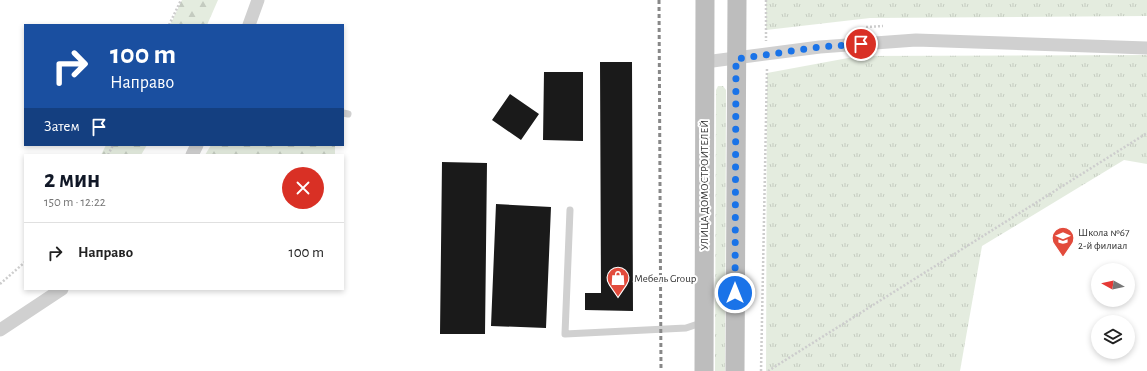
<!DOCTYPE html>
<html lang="ru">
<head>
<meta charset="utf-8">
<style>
	body { margin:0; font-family:"Alegreya Sans",sans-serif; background:#f2f2f2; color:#222; height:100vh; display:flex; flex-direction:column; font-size:15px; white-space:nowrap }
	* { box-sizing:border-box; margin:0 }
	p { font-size:13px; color:#767676 }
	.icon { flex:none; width:22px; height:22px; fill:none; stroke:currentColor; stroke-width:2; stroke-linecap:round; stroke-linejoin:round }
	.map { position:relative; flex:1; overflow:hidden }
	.panel { position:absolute; left:24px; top:154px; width:320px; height:136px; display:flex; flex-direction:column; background:#fff; border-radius:0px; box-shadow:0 2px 6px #0003 }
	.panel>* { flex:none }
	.hud { position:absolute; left:24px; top:24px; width:320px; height:122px; border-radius:0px; box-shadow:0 2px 6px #0003; background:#1a4fa0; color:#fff; overflow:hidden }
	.needle { width:26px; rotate:278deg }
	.buttons { position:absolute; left:1091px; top:263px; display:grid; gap:8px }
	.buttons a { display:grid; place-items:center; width:44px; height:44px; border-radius:50%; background:#fff; box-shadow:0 2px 6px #0003; font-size:20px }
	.pin { position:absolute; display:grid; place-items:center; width:34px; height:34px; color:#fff; margin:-17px; border:2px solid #fff; border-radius:50%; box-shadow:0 1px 4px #0007 }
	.me { position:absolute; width:44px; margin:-22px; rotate:0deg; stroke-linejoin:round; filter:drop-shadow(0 0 3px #0008) }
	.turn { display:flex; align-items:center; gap:14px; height:84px; padding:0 20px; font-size:18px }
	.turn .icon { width:52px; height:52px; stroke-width:2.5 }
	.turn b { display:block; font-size:28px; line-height:34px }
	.then { display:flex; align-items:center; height:38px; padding:0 20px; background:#0003; gap:8px; font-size:15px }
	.round { display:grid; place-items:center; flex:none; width:42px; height:42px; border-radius:21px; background:#f2f2f2 }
	.overview { display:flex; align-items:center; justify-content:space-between; height:68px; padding:0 20px }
	h1 { font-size:24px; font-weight:700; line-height:30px; color:#111827 }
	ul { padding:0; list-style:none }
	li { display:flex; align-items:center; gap:12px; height:60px; padding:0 20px; border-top:1px solid #e0e0e0 }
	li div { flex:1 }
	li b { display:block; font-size:15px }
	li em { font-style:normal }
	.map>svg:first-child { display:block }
	.grass { fill:url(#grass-tufts) }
	.forest { fill:url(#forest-firs) }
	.building { fill:#1a1a1a }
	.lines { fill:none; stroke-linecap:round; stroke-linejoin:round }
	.path { stroke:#cdcdcd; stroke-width:2.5; stroke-dasharray:2 2; stroke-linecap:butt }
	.lane { stroke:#d0d0d0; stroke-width:7 }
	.street { stroke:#d0d0d0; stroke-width:13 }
	.secondary { stroke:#bdbdbd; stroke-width:19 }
	.rail { stroke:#888; stroke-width:3; stroke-dasharray:4 3; stroke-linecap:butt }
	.route { stroke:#1a73e8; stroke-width:7; stroke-dasharray:0 12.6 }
	.labels { text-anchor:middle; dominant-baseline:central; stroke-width:4; stroke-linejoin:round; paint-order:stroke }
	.street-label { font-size:11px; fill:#333; stroke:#fff }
	.poi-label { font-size:11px; fill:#333; stroke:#fff; text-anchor:start }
</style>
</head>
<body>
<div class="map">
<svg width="1147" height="371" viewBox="0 0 1147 371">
	<defs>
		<pattern id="grass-tufts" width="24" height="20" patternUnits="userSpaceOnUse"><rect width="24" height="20" fill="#e4ecdf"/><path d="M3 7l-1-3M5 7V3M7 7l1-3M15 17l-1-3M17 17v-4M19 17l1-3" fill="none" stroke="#c4cbc0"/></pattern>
		<pattern id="forest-firs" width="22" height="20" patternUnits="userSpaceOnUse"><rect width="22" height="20" fill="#e4ecdf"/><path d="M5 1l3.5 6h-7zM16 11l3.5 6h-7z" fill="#c4cbc0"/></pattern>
	</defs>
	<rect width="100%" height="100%" fill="#fff"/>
	<path class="grass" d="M766,0h381v16l-277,2 -104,12z
		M1147,55v109l-23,-4 -142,86 -22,125h-194l1,-298 92,-17z
		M718,86h5l3,4 -1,281h-10l1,-281z"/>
	<path class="forest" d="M182,0h36l-11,25h-37z
		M106,145h41l-6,10h-40z
		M211,145h124v10h-130z"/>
	<path class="building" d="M600,62h32l1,249 -48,-1v-17h16z
		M544,72h39v69l-40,-1z
		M510,94l29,20 -18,26 -29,-20z
		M442,162l45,1 -2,171h-45z
		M496,204l55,3 -5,121 -55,-2z"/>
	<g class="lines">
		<path class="path" d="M766,0v41
			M169,25l12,-25
			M866,27l17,-1
			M108,155l5,-10
			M0,284l25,-22
			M761,371l6,-303
			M768,371l379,-238"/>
		<path class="lane" d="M343,113l5,1
			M570,210l-5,124 121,-6 18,-6"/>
		<path class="street" d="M249,25l9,-25
			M705,62l115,-15 96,-7 231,8
			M192,155l5,-10
			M0,330l62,-41"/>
		<path class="secondary" d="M704,371l1,-371
			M735,371l2,-371"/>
		<path class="rail" d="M659,0l2,371"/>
	</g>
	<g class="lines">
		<path class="route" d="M735,293l1,-234 84,-12 41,-3"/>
	</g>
	<defs>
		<g id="school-pin" transform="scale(1.15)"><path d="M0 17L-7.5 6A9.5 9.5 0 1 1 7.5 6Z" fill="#e24b3c" stroke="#fff"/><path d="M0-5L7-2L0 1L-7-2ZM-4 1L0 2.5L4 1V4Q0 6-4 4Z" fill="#fff"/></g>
		<g id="shop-pin" transform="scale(1.15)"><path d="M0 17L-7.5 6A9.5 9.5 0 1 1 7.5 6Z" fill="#e24b3c" stroke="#fff"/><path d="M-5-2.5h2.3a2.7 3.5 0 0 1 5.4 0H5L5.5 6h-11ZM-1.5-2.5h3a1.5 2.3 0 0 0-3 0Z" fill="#fff"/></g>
	</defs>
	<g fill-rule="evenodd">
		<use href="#school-pin" x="1063" y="238"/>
		<use href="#shop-pin" x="618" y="278"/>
	</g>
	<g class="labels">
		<g class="street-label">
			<text transform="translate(704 185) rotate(-90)">УЛИЦА ДОМОСТРОИТЕЛЕЙ</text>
		</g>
		<g class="poi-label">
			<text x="1078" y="232">Школа №67<tspan x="1078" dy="13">2-й филиал</tspan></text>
			<text x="634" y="278">Мебель Group</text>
		</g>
	</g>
</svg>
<div class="buttons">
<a><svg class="needle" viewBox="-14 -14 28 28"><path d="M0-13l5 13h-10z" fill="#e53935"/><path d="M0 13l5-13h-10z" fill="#767676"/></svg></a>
<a><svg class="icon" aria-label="layers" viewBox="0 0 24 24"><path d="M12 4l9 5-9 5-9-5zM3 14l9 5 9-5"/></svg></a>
</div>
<div class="pin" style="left:861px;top:44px;background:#d93025"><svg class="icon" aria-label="arrive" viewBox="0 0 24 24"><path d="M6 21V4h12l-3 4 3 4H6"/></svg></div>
<svg class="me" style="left:735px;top:293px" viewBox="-20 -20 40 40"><circle r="17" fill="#1a73e8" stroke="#fff" stroke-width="3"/><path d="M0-11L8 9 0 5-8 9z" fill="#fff"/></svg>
<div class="hud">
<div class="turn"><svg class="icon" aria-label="right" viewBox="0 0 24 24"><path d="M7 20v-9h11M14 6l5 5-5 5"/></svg><div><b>100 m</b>Направо</div></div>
<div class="then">Затем<svg class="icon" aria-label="arrive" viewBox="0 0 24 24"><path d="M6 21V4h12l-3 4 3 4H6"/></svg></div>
</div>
<section class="panel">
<div class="overview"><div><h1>2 мин</h1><p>150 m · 12:22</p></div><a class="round" style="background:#d93025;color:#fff"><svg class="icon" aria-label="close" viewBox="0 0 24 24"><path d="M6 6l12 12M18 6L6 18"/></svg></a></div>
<ul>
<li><svg class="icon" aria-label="right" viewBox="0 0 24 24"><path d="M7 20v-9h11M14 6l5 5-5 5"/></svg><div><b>Направо</b></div><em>100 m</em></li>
</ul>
</section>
</div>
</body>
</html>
